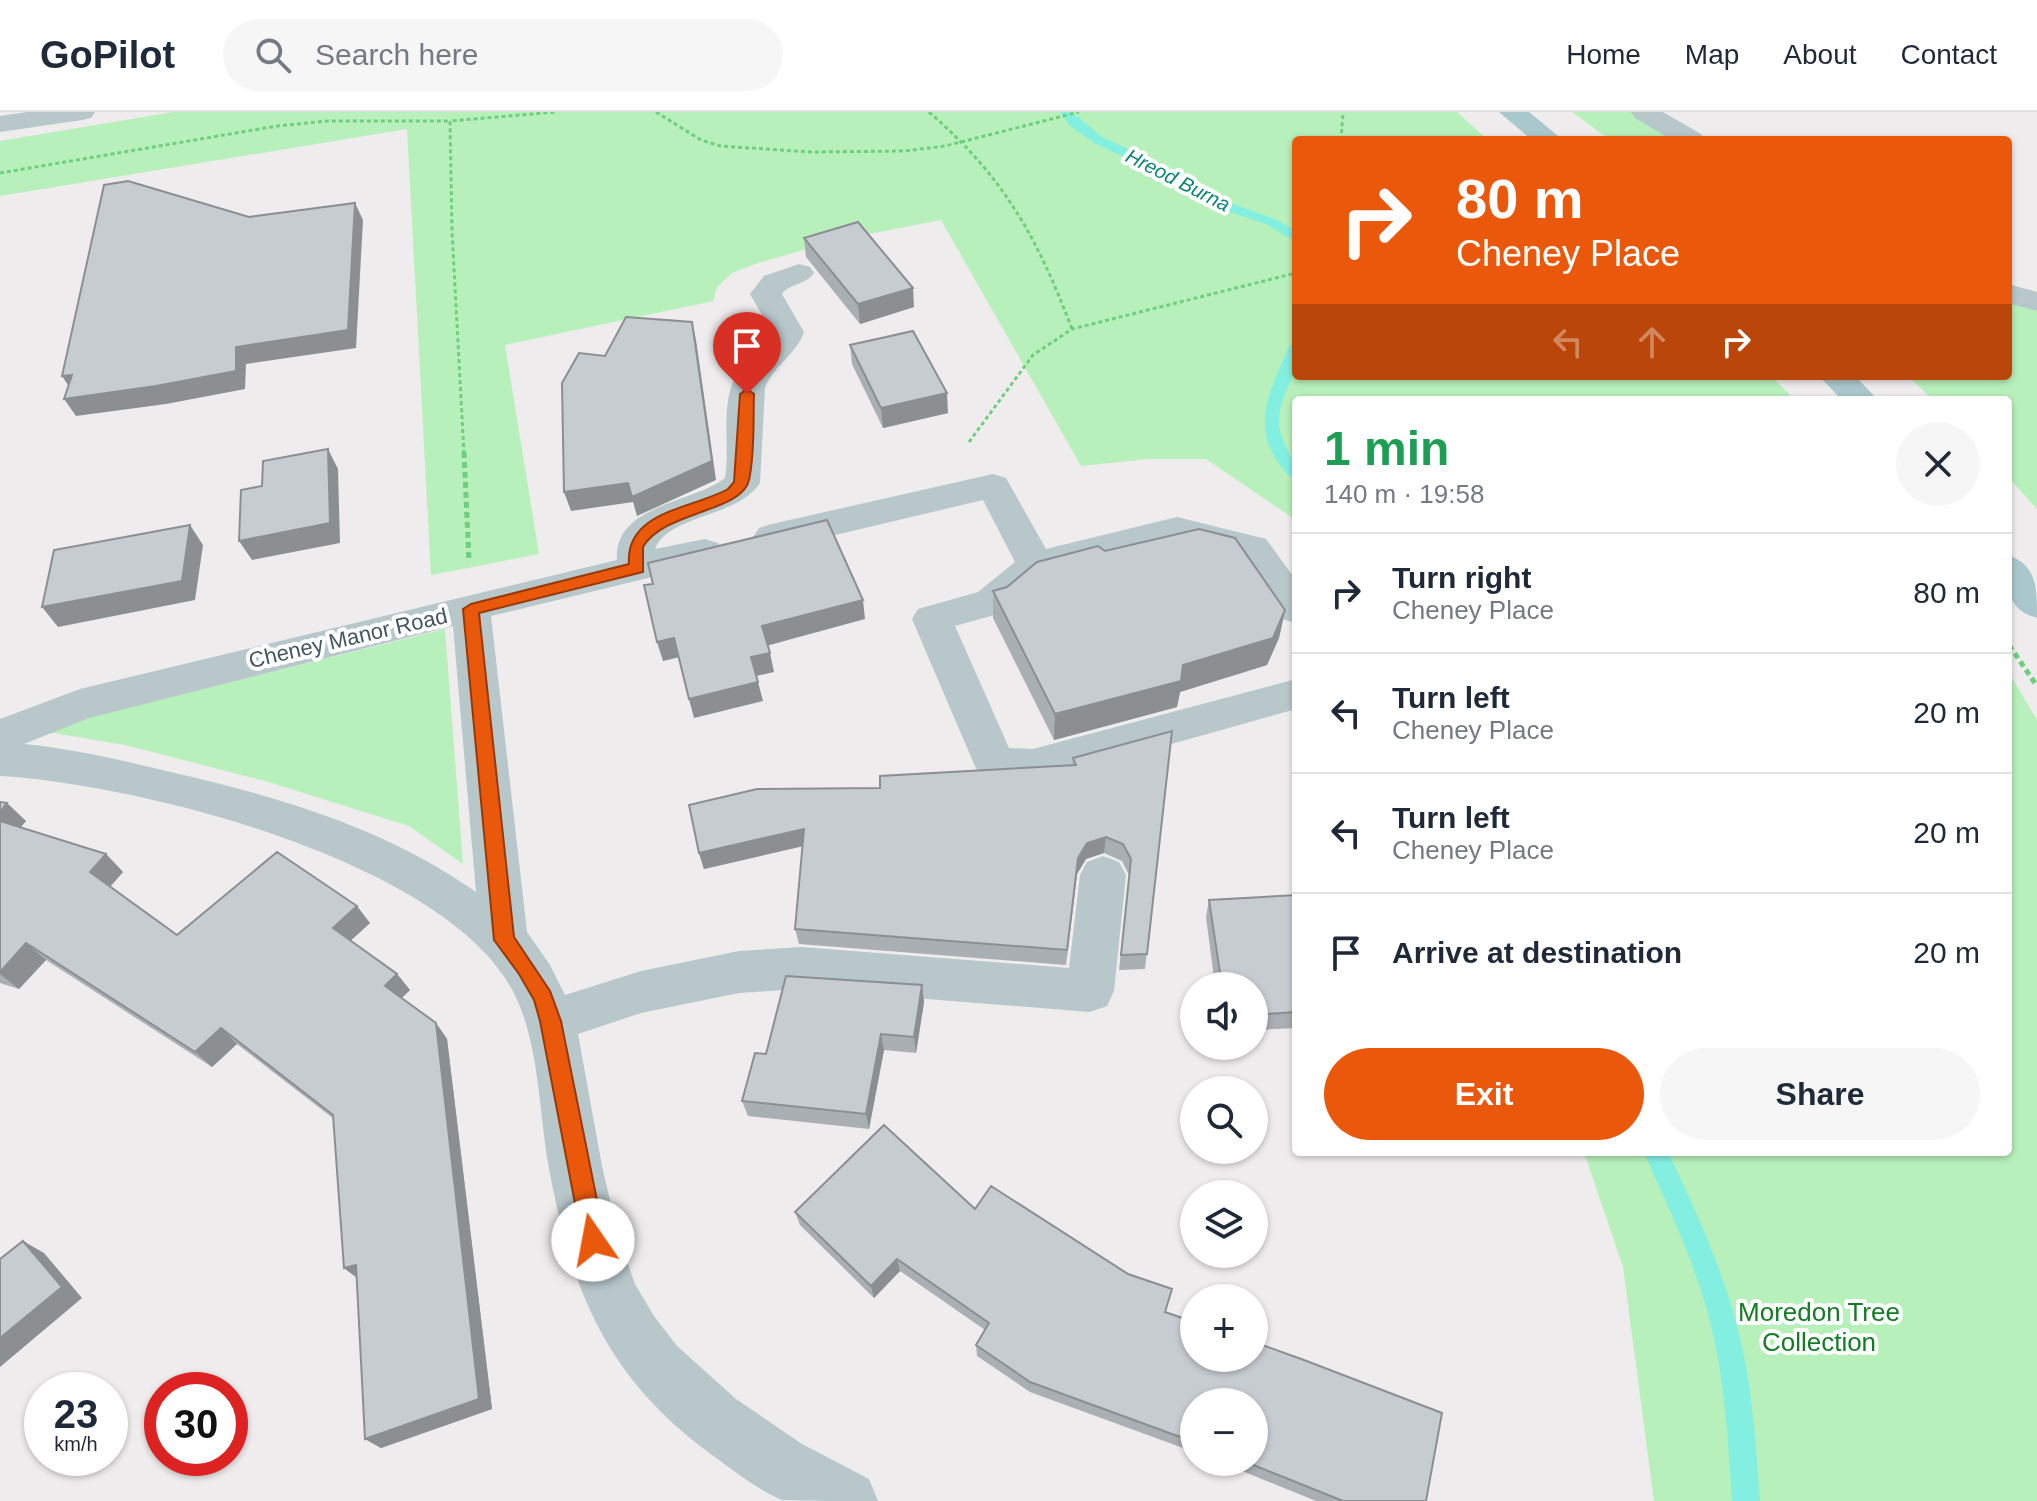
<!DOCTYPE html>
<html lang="en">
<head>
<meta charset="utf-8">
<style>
	body { margin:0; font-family:Helvetica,sans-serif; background:#f6f6f7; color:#1f2937; height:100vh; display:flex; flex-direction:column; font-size:30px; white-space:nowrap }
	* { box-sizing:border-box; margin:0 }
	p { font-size:26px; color:#747a83 }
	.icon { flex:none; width:44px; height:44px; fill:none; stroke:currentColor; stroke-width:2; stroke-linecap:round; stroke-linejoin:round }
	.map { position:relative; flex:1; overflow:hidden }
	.panel { position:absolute; left:1292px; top:284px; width:720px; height:760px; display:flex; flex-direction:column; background:#fff; border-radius:8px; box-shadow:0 2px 6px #0004 }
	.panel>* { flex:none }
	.banner { position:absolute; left:1292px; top:24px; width:720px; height:244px; border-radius:8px; box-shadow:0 2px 6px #0004; background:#ea580c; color:#fff; overflow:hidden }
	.controls { position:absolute; left:1180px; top:860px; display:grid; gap:16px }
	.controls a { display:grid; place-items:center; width:88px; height:88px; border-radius:50%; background:#fff; box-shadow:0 2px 6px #0004; font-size:40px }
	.speed { position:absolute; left:24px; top:1260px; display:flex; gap:16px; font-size:40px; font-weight:700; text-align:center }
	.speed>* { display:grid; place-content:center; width:104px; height:104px; border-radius:50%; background:#fff; box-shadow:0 2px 6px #0004; line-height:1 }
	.speed small { font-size:20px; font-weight:400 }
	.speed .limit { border:12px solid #d22; background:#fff; color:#111 }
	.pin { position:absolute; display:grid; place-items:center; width:68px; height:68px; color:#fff; margin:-82px -34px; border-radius:50% 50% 50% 0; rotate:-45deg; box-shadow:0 0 8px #0007 }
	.pin .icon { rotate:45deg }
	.me { position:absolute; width:88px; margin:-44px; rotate:348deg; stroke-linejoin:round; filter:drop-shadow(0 0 6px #0008) }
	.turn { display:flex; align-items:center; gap:28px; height:168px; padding:0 32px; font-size:36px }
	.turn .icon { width:104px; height:104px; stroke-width:2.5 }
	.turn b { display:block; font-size:56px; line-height:68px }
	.lanes { display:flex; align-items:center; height:76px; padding:0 32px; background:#0003; justify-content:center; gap:40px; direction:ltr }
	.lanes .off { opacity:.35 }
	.round { display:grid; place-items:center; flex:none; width:84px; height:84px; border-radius:42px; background:#f6f6f7 }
	.headline { display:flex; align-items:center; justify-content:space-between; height:136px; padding:0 32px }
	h1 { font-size:48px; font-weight:800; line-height:60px; color:#1e9e55 }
	.cta { display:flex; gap:16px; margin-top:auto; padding:16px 32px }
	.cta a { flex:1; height:92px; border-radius:48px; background:#ea580c; color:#fff; font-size:32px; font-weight:800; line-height:92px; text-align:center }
	.cta a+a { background:#f6f6f7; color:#1f2937 }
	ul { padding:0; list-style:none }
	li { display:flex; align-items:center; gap:24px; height:120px; padding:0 32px; border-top:2px solid #e0e1e3 }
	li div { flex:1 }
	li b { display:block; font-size:30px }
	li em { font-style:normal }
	header { display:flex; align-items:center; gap:48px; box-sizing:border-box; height:112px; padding:0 40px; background:#fff; border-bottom:2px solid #e0e1e3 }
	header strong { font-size:38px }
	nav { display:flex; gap:44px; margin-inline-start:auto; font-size:28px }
	.search { width:560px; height:72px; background:#f6f6f7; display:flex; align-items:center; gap:20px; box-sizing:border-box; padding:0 28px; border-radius:44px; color:#747a83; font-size:30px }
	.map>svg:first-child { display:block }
	.green { fill:#b7f0ba }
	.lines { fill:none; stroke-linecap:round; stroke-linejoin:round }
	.stream { fill:#83efe1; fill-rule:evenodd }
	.path-far1 { stroke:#6fcf7f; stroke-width:3; stroke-dasharray:4 3; stroke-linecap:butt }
	.path { stroke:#6fcf7f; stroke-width:5; stroke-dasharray:6 4; stroke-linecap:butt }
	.minor { fill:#b7c7ca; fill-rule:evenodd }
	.major { fill:#aac7cd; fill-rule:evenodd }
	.wall { fill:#aaafb3 }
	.shaded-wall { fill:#8b8f92 }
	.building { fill:#c6ccd0; stroke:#8b8f92; stroke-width:2 }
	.route { fill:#ea580c; stroke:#983908; stroke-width:2 }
	.labels { text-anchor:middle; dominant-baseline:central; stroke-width:8; stroke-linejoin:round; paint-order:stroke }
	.far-water-label { font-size:20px; font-style:italic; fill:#0a8475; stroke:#fff }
	.street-label { font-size:22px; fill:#44575a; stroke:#fff }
	.near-park-label { font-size:26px; fill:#137d25; stroke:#fff }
</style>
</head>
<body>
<header>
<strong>GoPilot</strong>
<div class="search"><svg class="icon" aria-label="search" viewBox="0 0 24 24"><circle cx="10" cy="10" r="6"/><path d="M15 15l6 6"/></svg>Search here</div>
<nav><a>Home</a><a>Map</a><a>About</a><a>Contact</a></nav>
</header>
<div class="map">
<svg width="2037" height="1389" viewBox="0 0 2037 1389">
	<rect width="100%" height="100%" fill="#efeced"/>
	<path class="green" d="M173,0h1284l31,28h-192v236h475l24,24h-499v120l-90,-61h-58l-67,7 -140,-246 -108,21 -78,23 -23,9 -15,14 -4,14 -208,44 34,209 -108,21 -24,-446 -407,67v-55z
		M1572,0h60l46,28h-68z
		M2008,190l29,9v198l-29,-32v-77h-75l-25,-24h100z
		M445,517l18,235 -54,-38 -144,-45 -140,-36 -89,-15z
		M2008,559l29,49v781h-383l-31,-234 -39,-115h424z"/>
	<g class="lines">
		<path class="stream" d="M1060,0h12l30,25 74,34 46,29 53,19 21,12v11l-30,-18 -54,-18 -46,-29 -72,-34 -25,-18z
			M1296,230c0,7 1,17 -1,25 -4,18 -16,33 -16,54 0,22 17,36 17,58 -9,-3 -13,-10 -18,-17 -28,-39 -5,-77 11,-116z
			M1644,1040h24c29,61 58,124 73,190 12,52 15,106 19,159h-28c-4,-61 -7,-123 -23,-183 -15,-58 -41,-111 -65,-166z"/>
		<path class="path-far1" d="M656,0l45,28 19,6 91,6 93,-1 41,-5 134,-34
			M929,0c75,65 108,125 143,217
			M1341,28l2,-28
			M0,61l277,-47 51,-5h122
			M969,330l64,-87 39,-26 224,-56
			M464,342l-12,-223 -2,-110 106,-9"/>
		<path class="path" d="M464,340l5,109
			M2009,533l28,41"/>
		<path class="minor" d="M27,0h68l-4,6 -9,2 -82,12v-16z
			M1631,0h32l38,22 4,6h-33l-37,-22z
			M799,152l11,3 4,6c-8,12 -24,10 -32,21l22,38c-8,23 -31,34 -39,56l-5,95c-23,35 -91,31 -105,66l50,-10 13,4 6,9 -6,9 -227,55 36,316 23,33 15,30 76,-24 98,-20 62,-4 268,21 11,-93 7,-13 16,-6 16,6 7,13 -12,116 -7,15 -17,6 -289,-23 -62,4 -98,20 -63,21 24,132 17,73 16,45 19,32 23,30 59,53 66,45 67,35 9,22c-22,0 -79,0 -96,-1 -24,-10 -49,-30 -70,-45 -107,-78 -141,-165 -164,-292 -10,-59 -9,-135 -43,-185 -80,-121 -367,-194 -505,-202v-57l80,-30 537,-129c-4,-55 76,-57 108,-82 5,-30 -4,-67 8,-96 9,-20 31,-30 39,-50l-22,-38 14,-18zM453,514l23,266c-89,-63 -196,-95 -301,-119 -50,-12 -100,-24 -151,-29l65,-26z
			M2008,172l29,8v19l-29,-8z
			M993,362l13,4 40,71 131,-32 89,22 30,41v43l-14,-4 -42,-62 -63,-16 -128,34 -44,37 -50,14 54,122 24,1 263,-70v30l-263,74 -38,-2 -15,-5 -6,-12 -62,-145 6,-10 60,-17 37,-30 -32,-62 -211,50 -13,-4 -6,-9 6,-9 13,-4z"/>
		<path class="major" d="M1499,0h30l34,28h-31z
			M1819,264h36l23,24h-36z
			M2008,443c29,10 29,33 29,63 -34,-10 -29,-34 -29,-63z"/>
	</g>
	<path class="wall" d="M804,126l110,69 -54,17 -54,-67z
		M850,233l98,68 -65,15 -31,-64z
		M1105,439l180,59 -6,28 -12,27 -87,27 -3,15 -123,33 -61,-122v-27z
		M1172,619l-27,238 -26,1 10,-95 -7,-14 -18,-8 -18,6 -9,15 -11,91 -267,-21 -4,-15 8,-83 -99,23 -5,-16 181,-65 192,-23 1,-7z
		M0,690l26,19 -6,6 86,27 17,18 -13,15 67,48 193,-12 -20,18 47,33 13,16 -8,8 34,25 11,16 45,370 -111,39 -16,-9 -8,-161 -13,-10 -10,-149 -97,-75 -25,23 -166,-107 -27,29 -19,-6z
		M1296,783v133l-42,2v-44h-39l-9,-69 3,-17z
		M922,873l2,17 -8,51 -32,-3 -15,79 -121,-13 -6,-15 24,-47z
		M975,1097l190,103 261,189h-110l-96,-39h34l-60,-60v50l-164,-60 -53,-36 -1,-11 9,-15 -85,-59 -26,27 -74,-73 -5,-13z"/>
	<path class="shaded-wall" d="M355,91l8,17 -7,128 -110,16 -1,25 -79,15 -90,12 -12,-17 172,-52z
		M913,176l1,19 -54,17 -2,-20z
		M692,210l4,18 20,140 -79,36 -4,-14 -62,9 -7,-19z
		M72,263l2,19 -12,-18z
		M947,281l1,20 -65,15 -2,-20z
		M328,337l10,20 2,74 -88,17 -13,-19z
		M190,413l13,20 -8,55 -137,27 -16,-20z
		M863,488l2,19 -99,27 -4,-20z
		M1285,498l-6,28 -12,27 -87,27 -3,15 -123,33 1,-26z
		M674,526l6,19 -17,4 -6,-19z
		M770,541l4,19 -18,4 -5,-19z
		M758,570l5,19 -69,17 -5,-19z
		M7,691l19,18 -13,16 -13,-12v-13z
		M804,717l4,16 -104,24 -5,-16z
		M1106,725l-2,16 -18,6 -9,15 -11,91 12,-107 9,-15z
		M106,742l17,18 -16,18 -17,-18z
		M357,794l13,17 -24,22 -13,-17z
		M26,831l20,17 -27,29 -19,-15v-2z
		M397,862l13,16 -13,12 -12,-16z
		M922,873l2,17 -8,51 -2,-16z
		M436,911l11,16 45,370 -111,39 -16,-9z
		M221,916l16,16 -25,23 -17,-15z
		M881,922l3,16 -15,79 -3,-15z
		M23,1129l21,12 38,45 -82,69v-29z
		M897,1147l3,12 -26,27 -3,-12z
		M356,1153l4,15 -16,-12z"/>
	<path class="building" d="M128,69l121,36 106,-14 -7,127 -112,17v24l-80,15 -92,13 8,-24 -10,1 42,-191z
		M858,110l55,66 -55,16 -54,-66z
		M626,205l66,5 20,139 -80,36 -4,-14 -64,9 -2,-109 17,-30 26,3z
		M913,219l34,62 -66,15 -31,-63z
		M328,337l2,74 -91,18 2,-51 21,-4 1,-25z
		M827,408l36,80 -101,26 8,27 -19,4 7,25 -69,17 -15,-61 -17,4 -13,-57 9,-1 -5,-21z
		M190,413l-8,56 -140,26 12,-57z
		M1199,417l36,9 50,72 -12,28 -90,27 -2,16 -126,33 -62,-123 14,-4 30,-25 61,-16 7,5z
		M1172,619l-25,223 -26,1 10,-96 -8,-15 -17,-7 -19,6 -9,15 -11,92 -272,-21 9,-100 -105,24 -10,-48 68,-16 123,-1v-12l196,-11 -3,-7z
		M0,690l7,1 -7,9z
		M0,709l106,33 -16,18 87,63 100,-83 80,54 -24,22 64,46 -12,12 51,37 43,376 -114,40 -9,-174 -12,3 -11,-153 -112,-87 -26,24 -169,-109 -26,29z
		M1296,783v117l-42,3v-29h-32l-13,-86z
		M786,864l136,9 -8,52 -33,-3 -15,80 -124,-13 13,-48 11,1z
		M884,1013l91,84 16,-23 137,88 44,15 -7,23 29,10v36h60v-16l50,18 138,53 -16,88h-83l-97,-39h8v-60h-60v40l-164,-60 -54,-37 13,-22 -92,-64 -26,27 -76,-74z
		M23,1129l39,46 -62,51v-79z"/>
	<path class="route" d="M747,277l7,5c-1,27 1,59 -5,86 -7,32 -85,31 -106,67v25l-164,41 35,324 36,54 11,30 44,219 -4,8 -8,3 -8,-3 -3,-8 -42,-219 -6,-21 -15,-26 -25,-34 -31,-331 8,-5 158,-40c-4,-53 63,-55 99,-75l6,-7 6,-88z"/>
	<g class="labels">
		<g class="far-water-label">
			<text transform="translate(1178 68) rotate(27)">Hreod Burna</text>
		</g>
		<g class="street-label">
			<text transform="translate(348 526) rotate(-13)">Cheney Manor Road</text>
		</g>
		<g class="near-park-label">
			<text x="1819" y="1200">Moredon Tree<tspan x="1819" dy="30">Collection</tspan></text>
		</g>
	</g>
</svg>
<div class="controls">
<a><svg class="icon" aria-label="sound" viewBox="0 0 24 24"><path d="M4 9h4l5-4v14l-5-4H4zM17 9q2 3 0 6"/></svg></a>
<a><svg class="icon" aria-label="search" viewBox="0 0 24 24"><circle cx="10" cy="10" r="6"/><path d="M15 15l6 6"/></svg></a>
<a><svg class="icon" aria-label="layers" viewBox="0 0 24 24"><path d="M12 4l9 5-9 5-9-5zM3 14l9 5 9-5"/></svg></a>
<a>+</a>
<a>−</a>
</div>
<div class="speed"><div>23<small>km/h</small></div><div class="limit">30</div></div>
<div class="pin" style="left:747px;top:282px;background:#d93025"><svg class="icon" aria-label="arrive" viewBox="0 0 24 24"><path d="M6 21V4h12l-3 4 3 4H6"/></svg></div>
<svg class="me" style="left:593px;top:1128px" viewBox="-20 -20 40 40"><circle r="19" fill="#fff"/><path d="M0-13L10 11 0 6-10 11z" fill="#ea580c"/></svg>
<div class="banner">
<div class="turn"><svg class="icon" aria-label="right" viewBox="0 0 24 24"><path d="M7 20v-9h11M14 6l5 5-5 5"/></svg><div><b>80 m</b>Cheney Place</div></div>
<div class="lanes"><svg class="icon off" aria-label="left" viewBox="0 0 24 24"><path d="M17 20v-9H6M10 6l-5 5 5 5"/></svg><svg class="icon off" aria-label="ahead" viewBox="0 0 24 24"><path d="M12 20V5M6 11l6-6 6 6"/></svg><svg class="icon" aria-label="right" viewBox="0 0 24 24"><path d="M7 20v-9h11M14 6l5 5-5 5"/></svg></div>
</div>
<section class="panel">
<div class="headline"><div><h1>1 min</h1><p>140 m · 19:58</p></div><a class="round"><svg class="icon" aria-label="close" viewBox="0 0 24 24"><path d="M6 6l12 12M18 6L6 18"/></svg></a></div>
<ul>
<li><svg class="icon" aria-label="right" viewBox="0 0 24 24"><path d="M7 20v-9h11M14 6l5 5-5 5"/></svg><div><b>Turn right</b><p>Cheney Place</p></div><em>80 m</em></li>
<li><svg class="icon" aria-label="left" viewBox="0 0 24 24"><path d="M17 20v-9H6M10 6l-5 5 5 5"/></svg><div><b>Turn left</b><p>Cheney Place</p></div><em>20 m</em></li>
<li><svg class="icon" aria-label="left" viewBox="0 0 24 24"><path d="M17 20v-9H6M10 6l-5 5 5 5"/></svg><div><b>Turn left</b><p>Cheney Place</p></div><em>20 m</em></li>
<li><svg class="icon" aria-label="arrive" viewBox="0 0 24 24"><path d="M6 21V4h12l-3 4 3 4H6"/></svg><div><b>Arrive at destination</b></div><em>20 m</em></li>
</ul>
<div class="cta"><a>Exit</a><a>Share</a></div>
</section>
</div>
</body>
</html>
